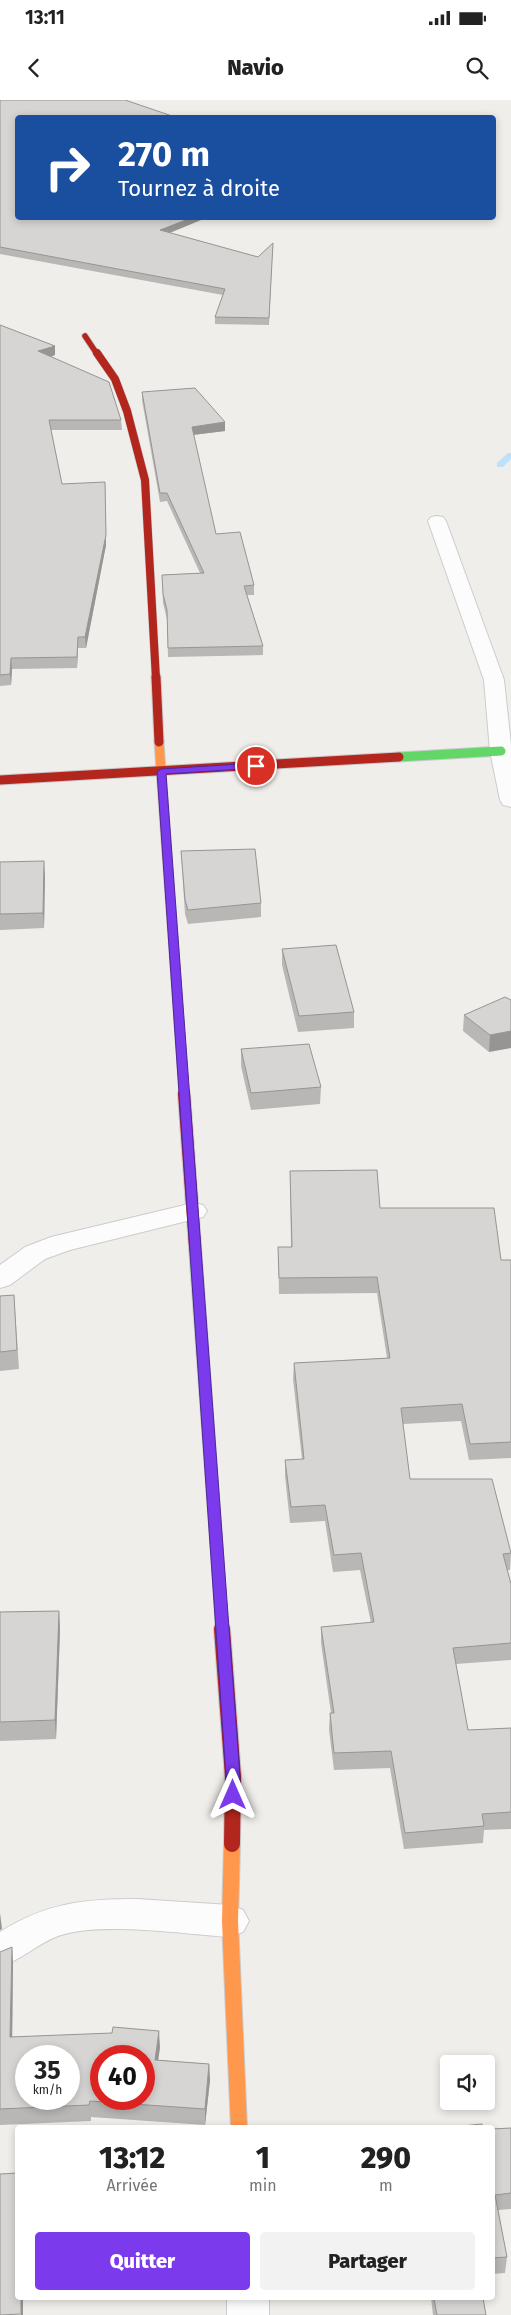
<!DOCTYPE html>
<html lang="fr">
<head>
<meta charset="utf-8">
<style>
	body { margin:0; font-family:"Fira Sans",sans-serif; background:#f2f2f2; color:#222; height:100vh; display:flex; flex-direction:column; font-size:19px; white-space:nowrap }
	* { box-sizing:border-box; margin:0 }
	p { font-size:16px; color:#767676 }
	.icon { flex:none; width:28px; height:28px; fill:none; stroke:currentColor; stroke-width:2; stroke-linecap:round; stroke-linejoin:round }
	.map { position:relative; flex:1; overflow:hidden }
	.side { position:absolute; left:15px; top:2025px; width:480px; height:175px; display:flex; flex-direction:column; background:#fff; border-radius:5px; box-shadow:0 2px 8px #0003 }
	.side>* { flex:none }
	.hud { position:absolute; left:15px; top:15px; width:481px; height:105px; border-radius:5px; box-shadow:0 2px 8px #0003; background:#1a4fa0; color:#fff; overflow:hidden }
	.tools { position:absolute; left:440px; top:1955px; display:grid; gap:10px }
	.tools a { display:grid; place-items:center; width:55px; height:55px; border-radius:5px; background:#fff; box-shadow:0 2px 8px #0003; font-size:25px }
	.speed { position:absolute; left:15px; top:1945px; display:flex; gap:10px; font-size:25px; font-weight:700; text-align:center }
	.speed>* { display:grid; place-content:center; width:65px; height:65px; border-radius:50%; background:#fff; box-shadow:0 2px 8px #0003; line-height:1 }
	.speed small { font-size:12px; font-weight:400 }
	.speed .limit { border:8px solid #d22; background:#fff; color:#111 }
	.pin { position:absolute; display:grid; place-items:center; width:42px; height:42px; color:#fff; margin:-21px; border:2px solid #fff; border-radius:50%; box-shadow:0 1px 5px #0007 }
	.me { position:absolute; width:55px; margin:-28px; rotate:0deg; stroke-linejoin:round; filter:drop-shadow(0 0 4px #0008) }
	.turn { display:flex; align-items:center; gap:18px; height:105px; padding:0 20px; font-size:22px }
	.turn .icon { width:65px; height:65px; stroke-width:2.5 }
	.turn b { display:block; font-size:35px; line-height:42px }
	.eta { display:flex; justify-content:space-evenly; align-items:center; height:85px; text-align:center }
	.eta b { font-size:30px; font-weight:800; line-height:35px }
	.action { display:flex; gap:10px; margin-top:auto; padding:10px 20px }
	.action a { flex:1; height:58px; border-radius:5px; background:#7c3aed; color:#fff; font-size:20px; font-weight:800; line-height:58px; text-align:center }
	.action a+a { background:#f2f2f2; color:#222 }
	.status { display:flex; justify-content:space-between; align-items:center; height:35px; padding:0 25px; background:#fff; direction:ltr }
	.status svg { height:14px; fill:currentColor }
	header { display:flex; justify-content:space-between; align-items:center; height:65px; padding:0 20px; background:#fff; font-size:22px; font-weight:800 }
	.map>svg:first-child { display:block }
	.lines { fill:none; stroke-linecap:round; stroke-linejoin:round }
	.stream { fill:#bfe0f9; fill-rule:evenodd }
	.street-casing { stroke:#cbcccc; stroke-width:2 }
	.fast-far1-casing { stroke:#cacacb; stroke-width:11 }
	.fast-casing { stroke:#cacacb; stroke-width:14 }
	.slow-far1-casing { stroke:#cacacb; stroke-width:11 }
	.slow-casing { stroke:#cacacb; stroke-width:18 }
	.jam-far4-casing { stroke:#cacacb; stroke-width:7 }
	.jam-far3-casing { stroke:#cacacb; stroke-width:9 }
	.jam-far2-casing { stroke:#cacacb; stroke-width:11 }
	.jam-far1-casing { stroke:#cacacb; stroke-width:14 }
	.jam-casing { stroke:#cacacb; stroke-width:18 }
	.street { fill:#fdfcfc; fill-rule:evenodd }
	.fast-far1 { stroke:#63d668; stroke-width:9 }
	.fast { stroke:#63d668; stroke-width:12 }
	.slow-far1 { stroke:#ff974d; stroke-width:9 }
	.slow { stroke:#ff974d; stroke-width:16 }
	.jam-far4 { stroke:#b3261e; stroke-width:5.5 }
	.jam-far3 { stroke:#b3261e; stroke-width:8 }
	.jam-far2 { stroke:#b3261e; stroke-width:9 }
	.jam-far1 { stroke:#b3261e; stroke-width:12 }
	.jam { stroke:#b3261e; stroke-width:16 }
	.wall { fill:#b8b7b5 }
	.shaded-wall { fill:#969594 }
	.building { fill:#d6d5d3; stroke:#969594; fill-rule:evenodd }
	.route { fill:#7c3aed; stroke:#51269a }
</style>
</head>
<body>
<div class="status"><b>13:11</b><svg viewBox="0 0 49 12"><path d="M0 12V9h3v3zM5 12V6h3v6zM10 12V3h3v9zM15 12V0h3v12zM26 1h20v11H26zM47 4h2v5h-2z"/></svg></div>
<header><svg class="icon" aria-label="back" viewBox="0 0 24 24"><path d="M15 5l-7 7 7 7"/></svg>Navio<svg class="icon" aria-label="search" viewBox="0 0 24 24"><circle cx="10" cy="10" r="6"/><path d="M15 15l6 6"/></svg></header>
<div class="map">
<svg width="511" height="2215" viewBox="0 0 511 2215">
	<rect width="100%" height="100%" fill="#efeeea"/>
	<g class="lines">
		<path class="stream" d="M508,353h3v6l-8,8h-6v-4z"/>
		<g class="street-casing">
			<path id="street" d="M437,416l6,1 3,4 58,159 7,65v62l-8,-2 -3,-5 -10,-49 -6,-71 -56,-159 3,-4z
				M193,1103l10,2 4,6 -4,6 -133,33 -25,9 -35,26 -10,3v-23l25,-18 26,-10z
				M137,1799l93,6 13,5 6,11 -6,11 -13,5c-46,-3 -131,-16 -172,-1 -21,8 -37,24 -58,31v-35c46,-29 83,-33 137,-33z
				M227,2198h42v17h-42z"/>
		</g>
		<g class="fast-far1-casing">
			<path id="fast-far1" d="M399,657l102,-6"/>
		</g>
		<g class="fast-casing">
			<path id="fast" d="M195,1147l23,320"/>
		</g>
		<g class="slow-far1-casing">
			<path id="slow-far1" d="M159,642l14,195"/>
		</g>
		<g class="slow-casing">
			<path id="slow" d="M232,1744l-2,77 9,207"/>
		</g>
		<g class="jam-far4-casing">
			<path id="jam-far4" d="M85,236l12,18"/>
		</g>
		<g class="jam-far3-casing">
			<path id="jam-far3" d="M97,253l18,26 12,32 18,69 11,199"/>
		</g>
		<g class="jam-far2-casing">
			<path id="jam-far2" d="M156,577l3,65
				M0,680l399,-23
				M173,837l11,158"/>
		</g>
		<g class="jam-far1-casing">
			<path id="jam-far1" d="M184,994l11,153
				M218,1467l4,63"/>
		</g>
		<g class="jam-casing">
			<path id="jam" d="M222,1529l11,148 -1,67"/>
		</g>
		<use href="#street" class="street"/>
		<use href="#fast-far1" class="fast-far1"/>
		<use href="#fast" class="fast"/>
		<use href="#slow-far1" class="slow-far1"/>
		<use href="#slow" class="slow"/>
		<use href="#jam-far4" class="jam-far4"/>
		<use href="#jam-far3" class="jam-far3"/>
		<use href="#jam-far2" class="jam-far2"/>
		<use href="#jam-far1" class="jam-far1"/>
		<use href="#jam" class="jam"/>
	</g>
	<path class="wall" d="M0,0l170,133 88,24 15,-14 -4,82 -54,-1v-7l8,-22 -223,-41z
		M0,225l55,21v9l-4,2 70,63 1,10h-71l11,54 44,61 -20,103h-8l-1,20 -65,1 -1,16 -11,1z
		M142,292l83,30v9l-32,4 23,99 38,51v10h-7l16,51v9l-95,2 -1,-38 -4,-16 -1,-28 38,-2 -33,-72 -7,1 -18,-102z
		M181,751l80,52v14l-73,7 -3,-10z
		M0,762l45,13 -1,53 -44,2z
		M282,849l72,63v16l-56,4 -16,-67z
		M511,900l-22,52 -26,-21 1,-16z
		M241,949l80,38 -1,17 -69,6 -10,-44z
		M290,1071l90,37 121,52h10v198l-42,2 -8,-39 -58,3 7,55 101,74 -1,17h-3l4,14v76l-55,4 12,66 43,-2v101l-27,1 -1,13 -79,6 -14,-81 -56,2 -5,-40 1,-17h1l-10,-70v-16l50,-4 -11,-53 -27,2 -8,-51 -35,2 -5,-47v-16l17,-1 -9,-80 1,-16 93,-5 -10,-65 -98,1 -1,-47h13z
		M14,1195l5,74 -19,2v-75z
		M59,1511l1,19 -4,109 -56,2v-129z
		M12,1847l1,16 -1,74 148,10 -2,13 51,4 1,16 -5,45 -114,-8v4l-91,4v-173z
		M511,2028v81l-13,1 9,47 -2,16 -13,1v-145z
		M431,2198h52l3,17h-53z"/>
	<path class="shaded-wall" d="M191,118h15l-46,19v-7z
		M55,246v9l-17,6v-10z
		M225,322v9l-33,4v-8z
		M105,382l1,63 -20,103 -1,-11z
		M78,537v11l-1,20v-11z
		M11,558l1,11 -1,16 -1,-11z
		M44,761l1,14 -1,53 -1,-15z
		M511,931v17l-22,4 1,-17z
		M59,1511l1,19 -4,109 -1,-19z
		M0,1813l2,16 -2,1z
		M12,1847l1,16 -1,90 -2,-16z
		M159,1931l1,16 -4,29 -1,-16z
		M209,1964l1,16 -5,45v-16z
		M21,2198h2v17h-2z"/>
	<path class="building" d="M0,0h125l53,18h-160v100h173l-31,12 98,27 15,-14 -4,75 -54,-1 10,-28 -225,-42z
		M0,225l55,21 -17,5 71,31 12,38h-72l13,64 43,-2 1,53 -21,102h-7l-1,20 -66,1 -1,16 -10,1z
		M195,288l30,34 -33,5 24,107 24,-2 14,53 -10,1 19,60 -95,2 -1,-38 -4,-16 -1,-19 42,-2 -37,-80h-7l-18,-101z
		M255,749l6,54 -73,7 -3,-10 -4,-49z
		M44,761l-1,52 -43,1v-52z
		M336,845l18,67 -55,4 -17,-67z
		M505,897l6,3v31l-21,4 -26,-20z
		M309,944l12,43 -70,6 -10,-44z
		M377,1070l3,38h114l7,52h10v182l-41,2 -8,-40 -61,4 9,71h82l19,74 -8,1 8,30v59l-58,5 15,82 43,-2v84l-29,2 2,12 -79,7 -14,-82 -57,2 -4,-40h4l-13,-86 53,-5 -13,-69 -27,2 -9,-50 -34,2 -6,-47 19,-1 -10,-96 96,-5 -13,-81 -98,1 -1,-31h14l-2,-76z
		M14,1195l3,55 -17,2v-56z
		M59,1511l-4,109 -55,2v-110z
		M12,1847l-2,90 102,-4 1,-6 46,4 -4,29 54,4 -4,45 -115,-8 -1,4 -89,4v-157zM26,1956h43v43h-43zM101,1956h43v43h-43z
		M482,2024l1,4h-41z
		M511,2028v65l-16,2 12,62 -15,1v-129z
		M18,2073v125h3v16l-21,1v-141z
		M434,2198h49l3,17h-49z"/>
	<path class="route" d="M256,663l4,3 -1,2 -93,6 74,1003v18l-2,5 -5,1 -6,-1 -2,-5 1,-18 -69,-1005 4,-3z"/>
</svg>
<div class="tools">
<a><svg class="icon" aria-label="sound" viewBox="0 0 24 24"><path d="M4 9h4l5-4v14l-5-4H4zM17 9q2 3 0 6"/></svg></a>
</div>
<div class="speed"><div>35<small>km/h</small></div><div class="limit">40</div></div>
<div class="pin" style="left:256px;top:666px;background:#d93025"><svg class="icon" aria-label="arrive" viewBox="0 0 24 24"><path d="M6 21V4h12l-3 4 3 4H6"/></svg></div>
<svg class="me" style="left:233px;top:1695px" viewBox="-20 -20 40 40"><path d="M0-17L14 15 0 8-14 15z" fill="#7c3aed" stroke="#fff" stroke-width="4"/></svg>
<div class="hud">
<div class="turn"><svg class="icon" aria-label="right" viewBox="0 0 24 24"><path d="M7 20v-9h11M14 6l5 5-5 5"/></svg><div><b>270 m</b>Tournez à droite</div></div>
</div>
<section class="side">
<div class="eta">
<div><b>13:12</b><p>Arrivée</p></div>
<div><b>1</b><p>min</p></div>
<div><b>290</b><p>m</p></div>
</div>
<div class="action"><a>Quitter</a><a>Partager</a></div>
</section>
</div>
</body>
</html>
